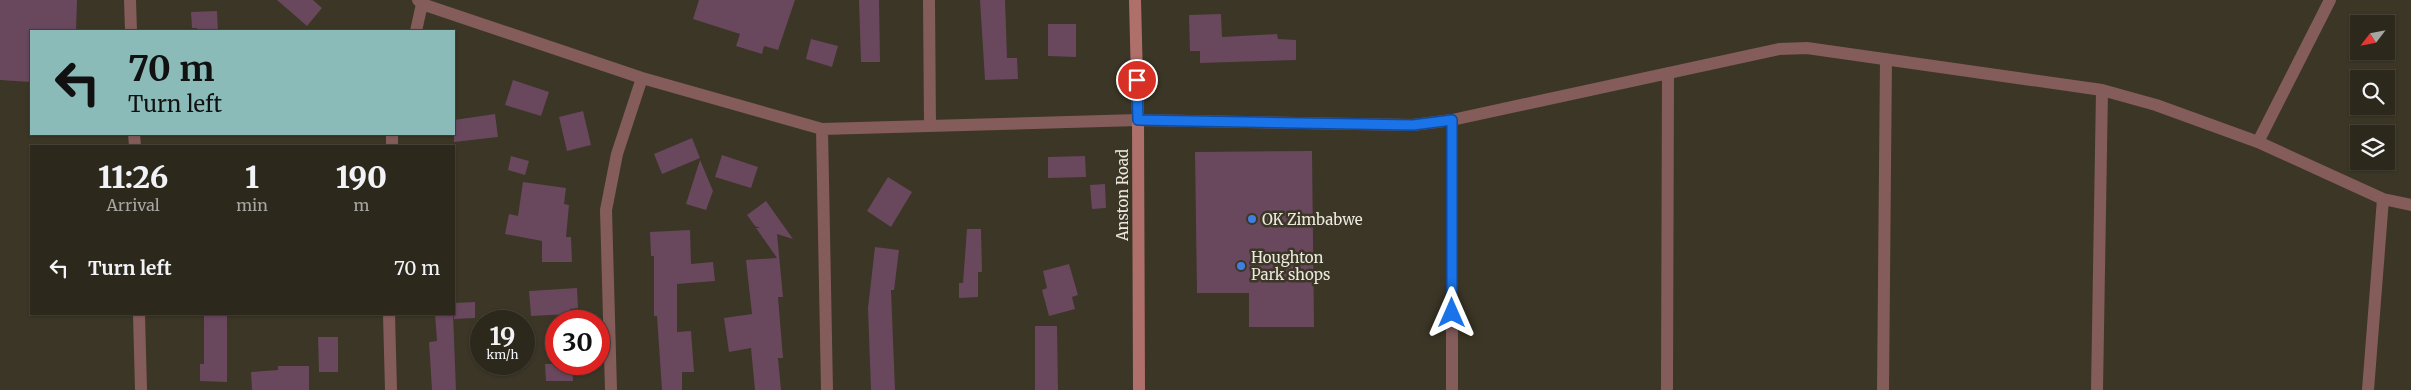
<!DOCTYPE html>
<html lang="en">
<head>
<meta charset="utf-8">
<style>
	body { margin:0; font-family:Merriweather,serif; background:#383429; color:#f1f3f6; height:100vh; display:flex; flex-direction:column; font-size:19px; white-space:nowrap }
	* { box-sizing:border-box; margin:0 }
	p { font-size:16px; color:#a6a6a3 }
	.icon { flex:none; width:28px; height:28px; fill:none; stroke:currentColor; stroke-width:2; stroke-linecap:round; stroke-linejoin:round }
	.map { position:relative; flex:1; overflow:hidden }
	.sheet { position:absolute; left:30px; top:145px; width:425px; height:170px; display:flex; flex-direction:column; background:#2c281c; border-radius:0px; box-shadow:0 1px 4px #0004,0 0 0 1px #48443b }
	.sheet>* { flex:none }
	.guide { position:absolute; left:30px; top:30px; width:425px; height:105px; border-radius:0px; box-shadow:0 1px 4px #0004,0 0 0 1px #48443b; background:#8bbbb9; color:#111; overflow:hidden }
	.needle { width:32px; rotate:238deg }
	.tools { position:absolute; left:2350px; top:15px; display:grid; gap:10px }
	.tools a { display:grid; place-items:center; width:45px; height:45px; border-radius:0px; background:#2c281c; box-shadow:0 1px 4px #0004,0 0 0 1px #48443b; font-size:25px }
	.speed { position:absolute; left:470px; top:310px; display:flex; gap:10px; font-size:25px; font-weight:700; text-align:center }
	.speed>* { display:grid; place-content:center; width:65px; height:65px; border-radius:50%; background:#2c281c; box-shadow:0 1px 4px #0004,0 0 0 1px #48443b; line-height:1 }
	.speed small { font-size:12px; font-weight:400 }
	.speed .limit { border:8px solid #d22; background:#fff; color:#111 }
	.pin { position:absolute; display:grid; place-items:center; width:42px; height:42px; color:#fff; margin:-21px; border:2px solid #fff; border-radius:50%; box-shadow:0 1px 5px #0007 }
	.me { position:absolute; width:55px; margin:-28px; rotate:0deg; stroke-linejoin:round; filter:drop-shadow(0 0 4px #0008) }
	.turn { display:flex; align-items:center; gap:18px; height:105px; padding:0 15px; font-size:22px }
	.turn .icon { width:65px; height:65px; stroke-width:2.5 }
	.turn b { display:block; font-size:35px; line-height:42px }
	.eta { display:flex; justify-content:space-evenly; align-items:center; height:85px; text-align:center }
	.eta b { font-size:30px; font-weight:800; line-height:35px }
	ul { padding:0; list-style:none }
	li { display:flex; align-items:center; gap:15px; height:75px; padding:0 15px }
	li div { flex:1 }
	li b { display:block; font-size:19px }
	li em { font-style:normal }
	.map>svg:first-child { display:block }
	.building { fill:#69475d }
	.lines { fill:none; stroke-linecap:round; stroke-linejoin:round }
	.street { stroke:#845c5a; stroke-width:12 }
	.secondary { stroke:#af706c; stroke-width:12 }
	.route-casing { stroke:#114b97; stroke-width:12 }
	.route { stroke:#1a73e8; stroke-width:9 }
	.shop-dot { fill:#3f7fe0; stroke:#3b3626; stroke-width:2 }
	.labels { text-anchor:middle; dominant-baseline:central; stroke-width:5; stroke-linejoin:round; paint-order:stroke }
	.street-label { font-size:15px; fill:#ebe8de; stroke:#3b3626 }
	.poi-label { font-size:15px; fill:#ebe8de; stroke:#3b3626; text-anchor:start }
</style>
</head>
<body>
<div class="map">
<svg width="2411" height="390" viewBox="0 0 2411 390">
	<rect width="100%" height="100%" fill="#3b3626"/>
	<path class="building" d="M0,0h77l-1,31h-45v51l-31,-2z
		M277,0h36l9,8 -15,18z
		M699,0h96l-17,50 -14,-4 -2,8 -26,-8 4,-12 -47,-15z
		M859,0h20l1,62h-19z
		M980,0h25l2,58h10l1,21 -33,1z
		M217,11l1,20h-21v-3h-5l-1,-16z
		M1221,14l1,23 55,-3 1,5 18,1v20l-96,3v-12h-10l-1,-36z
		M1048,24h28v33l-28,-1z
		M811,39l27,7 -6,21 -26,-8z
		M513,80l36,12 -8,24 -36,-11z
		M583,111l8,34 -24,6 -8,-34z
		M495,114l3,23 -44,5v-22z
		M692,138l8,20 -38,16 -8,-20z
		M1312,151l2,176h-65v-34h-52l-2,-141z
		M722,155l36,12 -7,21 -36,-11z
		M511,156l18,5 -4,14 -17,-5z
		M1085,156l1,21 -38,1v-21z
		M700,160l13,31 -7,19 -20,-6z
		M888,177l24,15 -21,35 -24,-16z
		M523,182l43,6 -2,16 5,1 -3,32h5l1,25h-30v-21l-37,-7 4,-20 9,2z
		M1105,184l1,24 -14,1 -2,-24z
		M766,201l27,38 -16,-5 6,63h-5l5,61h-5l3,32h-26l-4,-42 -22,4 -5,-34 28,-4 -6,-54 31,-2 -21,-30h4l-5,-2 -8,-11z
		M967,229h14l1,43h-4v25l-19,1v-15h4z
		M690,230l1,34 22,-2 2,19 -38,3v48l14,-1 3,41h-12v18h-20l-5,-74h-3v-60h-3l-1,-24z
		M875,247l24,3 -5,40h-3l4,100h-24l-3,-82z
		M1069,264l9,31 -6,2 3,12 -26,7 -7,-26 5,-2 -4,-17z
		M577,288l1,20 -8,1v5l-39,2 -2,-25z
		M475,302v16l-21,1v-16z
		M204,314h23v68l-27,-1v-17h4z
		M435,314h18l3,76h-24l-3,-48 8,-1z
		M1035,326h22l1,64h-23z
		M318,337h20v35h-19z
		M545,364h23v2h4l1,15h-27z
		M278,366h31v24h-57l-1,-18 27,-2z"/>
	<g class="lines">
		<path class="street" d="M130,0l1,31
			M418,0l4,4 220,74 180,51 316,-9 275,5 39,-5 327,-71 28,-1 295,42 54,15 102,37 125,57 28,6
			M929,0l1,126
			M416,31l6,-27
			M1452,120v270
			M822,129l5,261
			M134,134l1,12
			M2258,142l72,-142
			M392,146v-12
			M139,314l2,76
			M389,314l2,76
			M611,390l-5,-180 11,-56 25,-76
			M1667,390l1,-317
			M1883,390l3,-331
			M2097,390l5,-300
			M2368,390l15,-191"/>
		<path class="secondary" d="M1135,0l3,120 1,270"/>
	</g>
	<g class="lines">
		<g class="route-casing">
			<path id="route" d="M1137,80l1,40 275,5 39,-5v193"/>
		</g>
		<use href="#route" class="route"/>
	</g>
	<g class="shop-dot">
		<circle cx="1252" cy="219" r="5"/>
		<circle cx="1241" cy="266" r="5"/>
	</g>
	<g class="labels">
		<g class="street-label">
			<text transform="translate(1122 195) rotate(-90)">Anston Road</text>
		</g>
		<g class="poi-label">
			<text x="1262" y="219">OK Zimbabwe</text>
			<text x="1251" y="257">Houghton<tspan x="1251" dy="17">Park shops</tspan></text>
		</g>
	</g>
</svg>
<div class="tools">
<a><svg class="needle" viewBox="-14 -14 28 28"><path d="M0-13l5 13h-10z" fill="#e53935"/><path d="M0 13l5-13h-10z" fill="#a6a6a3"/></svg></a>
<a><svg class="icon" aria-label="search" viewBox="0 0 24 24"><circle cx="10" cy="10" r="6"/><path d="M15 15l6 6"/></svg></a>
<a><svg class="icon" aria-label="layers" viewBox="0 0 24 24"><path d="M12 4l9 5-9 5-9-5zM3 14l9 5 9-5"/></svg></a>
</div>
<div class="speed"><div>19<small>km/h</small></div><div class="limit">30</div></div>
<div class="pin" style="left:1137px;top:80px;background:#d93025"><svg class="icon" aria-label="arrive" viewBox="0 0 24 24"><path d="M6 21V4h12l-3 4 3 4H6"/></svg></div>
<svg class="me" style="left:1452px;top:313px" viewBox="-20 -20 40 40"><path d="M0-17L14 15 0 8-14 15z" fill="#1a73e8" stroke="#fff" stroke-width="4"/></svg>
<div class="guide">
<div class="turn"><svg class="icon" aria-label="left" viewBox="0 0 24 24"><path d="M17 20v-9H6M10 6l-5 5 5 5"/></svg><div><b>70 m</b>Turn left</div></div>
</div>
<section class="sheet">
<div class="eta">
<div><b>11:26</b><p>Arrival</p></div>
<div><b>1</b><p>min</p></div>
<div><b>190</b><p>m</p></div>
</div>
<ul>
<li><svg class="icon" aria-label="left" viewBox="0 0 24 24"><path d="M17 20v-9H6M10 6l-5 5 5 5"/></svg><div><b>Turn left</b></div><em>70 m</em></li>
</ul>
</section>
</div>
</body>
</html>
